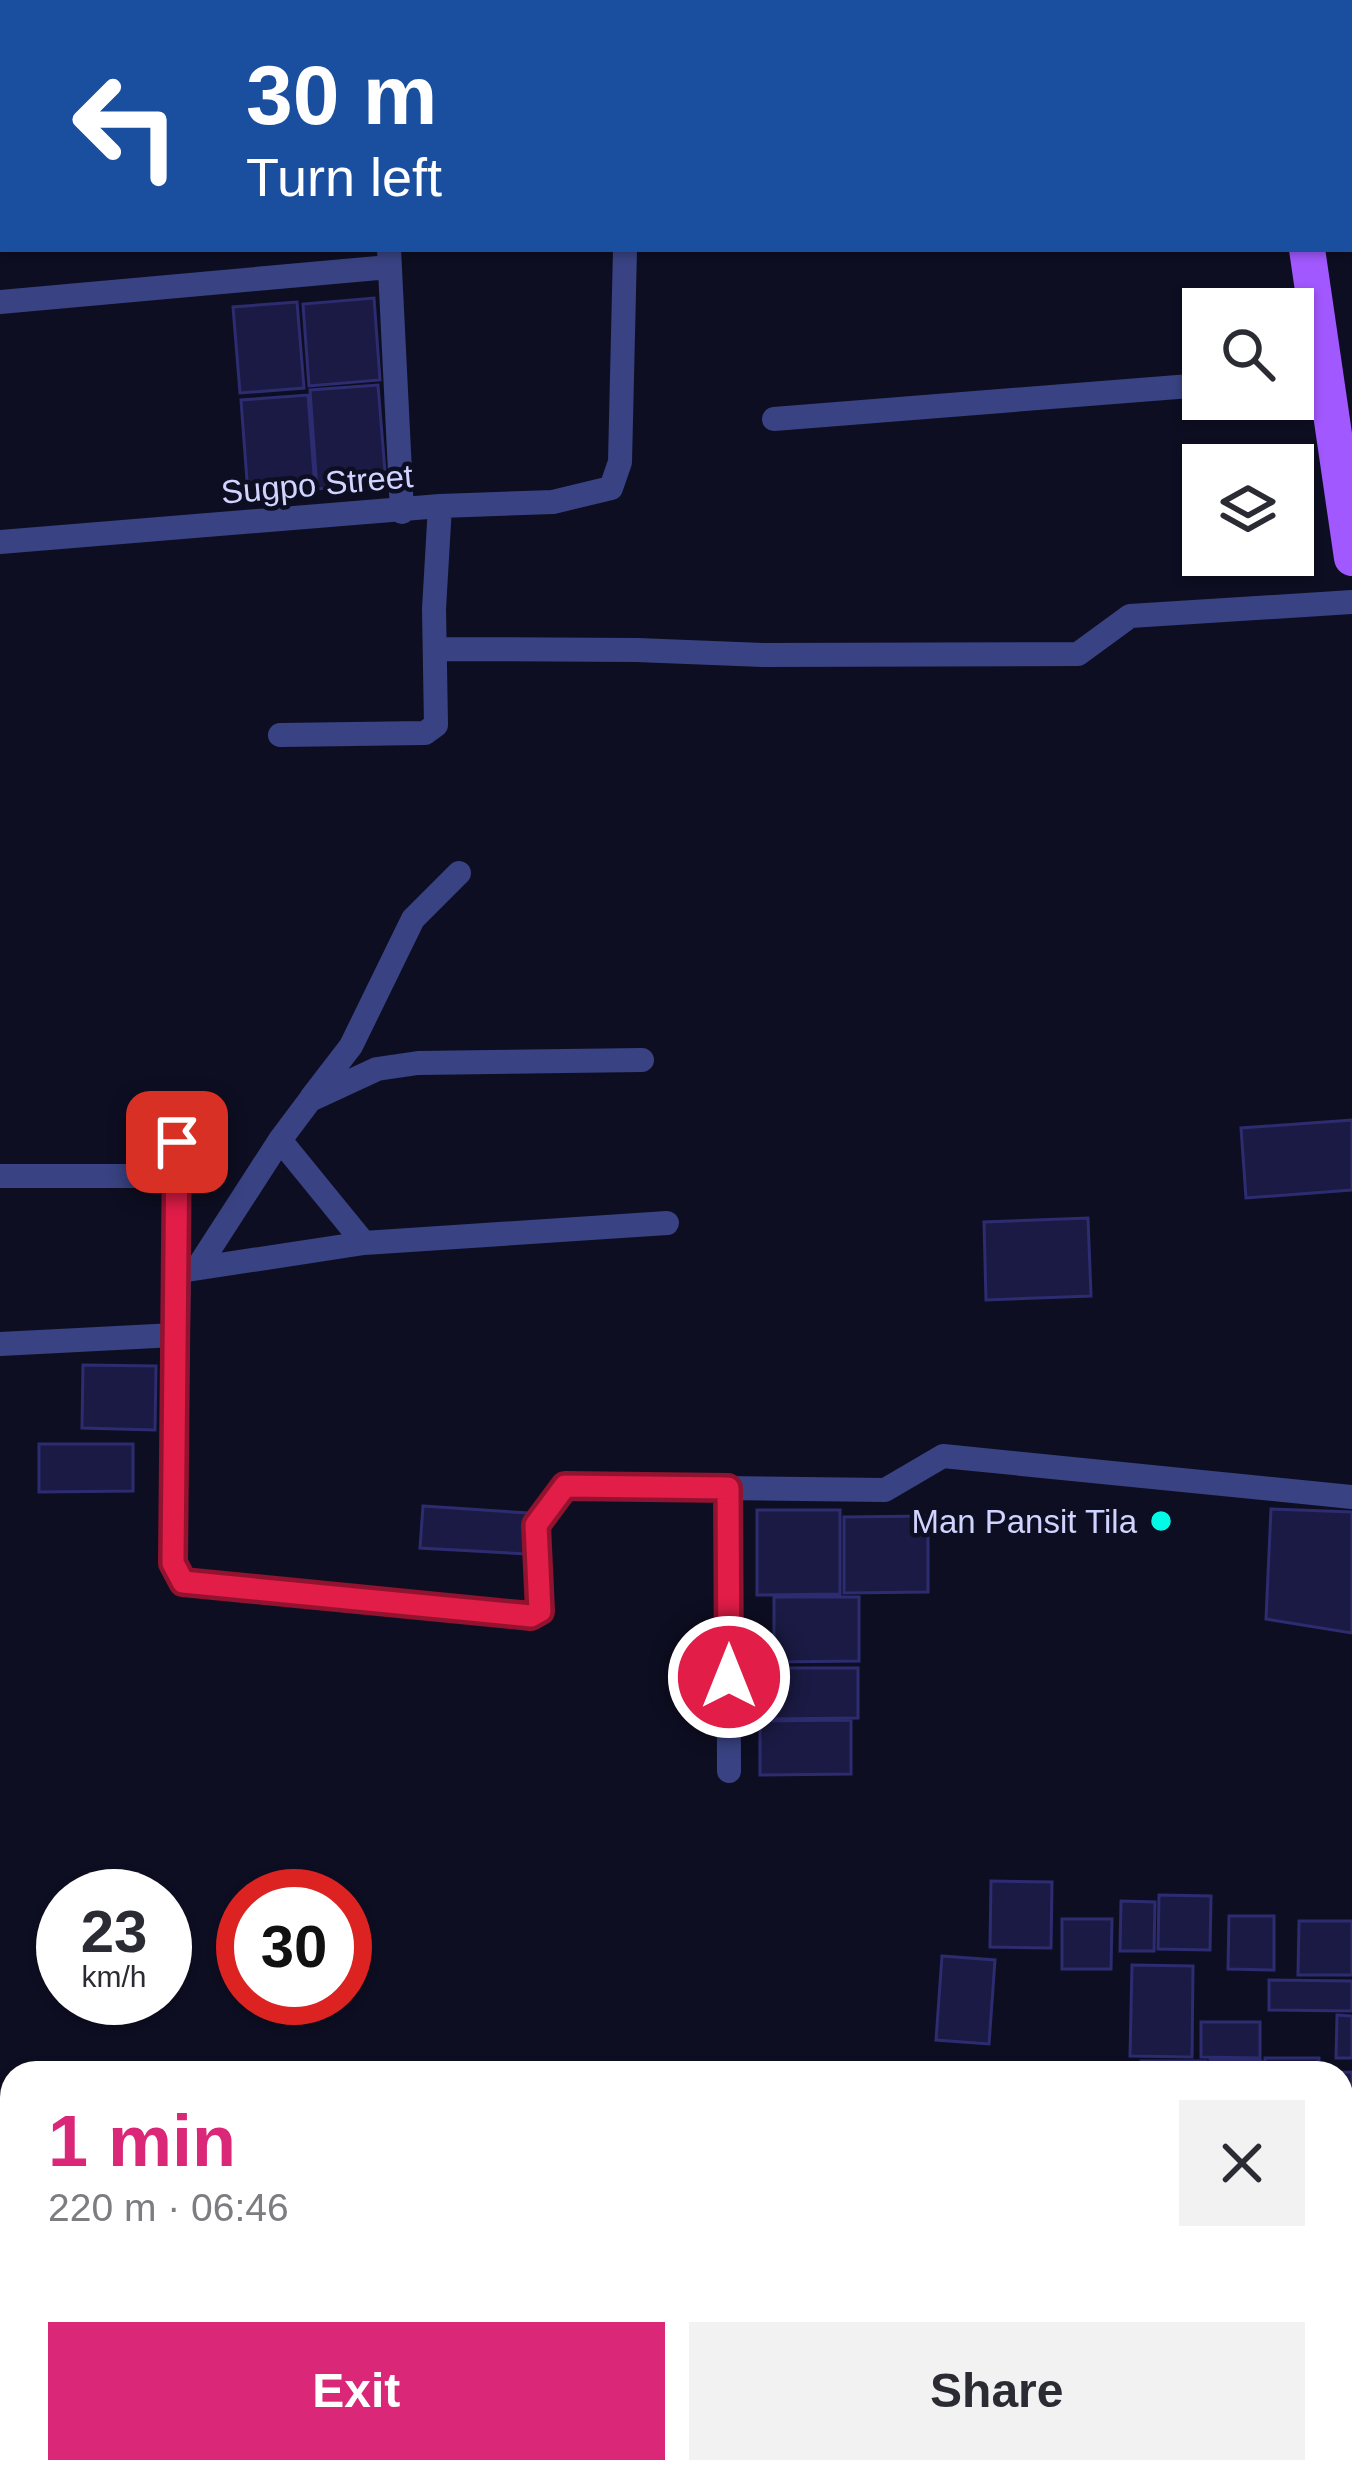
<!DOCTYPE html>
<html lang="en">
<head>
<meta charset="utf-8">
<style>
	body { margin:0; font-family:Helvetica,sans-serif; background:#f2f2f3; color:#2b2b33; height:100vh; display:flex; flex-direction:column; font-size:45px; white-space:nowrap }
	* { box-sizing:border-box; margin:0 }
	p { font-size:39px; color:#7c7c81 }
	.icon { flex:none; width:66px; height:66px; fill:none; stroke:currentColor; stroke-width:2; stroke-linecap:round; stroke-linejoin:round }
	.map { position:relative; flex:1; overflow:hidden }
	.panel { position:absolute; left:0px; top:2061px; width:1353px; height:423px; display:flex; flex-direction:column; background:#fff; border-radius:36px 36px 0 0; box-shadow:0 3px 9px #0004 }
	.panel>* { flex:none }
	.banner { position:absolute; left:0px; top:0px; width:1353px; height:252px; box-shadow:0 3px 9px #0004; background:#1a4fa0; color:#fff; overflow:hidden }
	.tools { position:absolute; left:1182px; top:288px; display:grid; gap:24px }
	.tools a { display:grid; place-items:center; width:132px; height:132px; border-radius:0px; background:#fff; box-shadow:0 3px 9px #0004; font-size:60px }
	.speed { position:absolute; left:36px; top:1869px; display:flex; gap:24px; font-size:60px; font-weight:700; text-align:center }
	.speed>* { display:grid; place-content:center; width:156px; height:156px; border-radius:50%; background:#fff; box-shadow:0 3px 9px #0004; line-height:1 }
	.speed small { font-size:30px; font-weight:400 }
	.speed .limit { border:18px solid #d22; background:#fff; color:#111 }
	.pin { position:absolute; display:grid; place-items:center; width:102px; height:102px; color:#fff; margin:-51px; border-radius:24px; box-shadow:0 6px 18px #0006 }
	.me { position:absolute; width:132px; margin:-66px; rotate:0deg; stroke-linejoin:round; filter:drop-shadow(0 0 9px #0008) }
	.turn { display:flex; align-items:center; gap:42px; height:252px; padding:0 48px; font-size:54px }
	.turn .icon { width:156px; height:156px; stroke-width:2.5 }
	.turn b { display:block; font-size:84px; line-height:102px }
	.round { display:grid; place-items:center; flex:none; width:126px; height:126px; border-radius:0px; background:#f2f2f3 }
	.head { display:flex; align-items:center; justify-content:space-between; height:204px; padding:0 48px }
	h1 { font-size:72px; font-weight:600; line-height:90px; color:#db2777 }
	.button { display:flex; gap:24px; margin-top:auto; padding:24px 48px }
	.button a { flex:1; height:138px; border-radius:0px; background:#db2777; color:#fff; font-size:48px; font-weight:600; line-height:138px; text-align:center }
	.button a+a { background:#f2f2f3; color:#2b2b33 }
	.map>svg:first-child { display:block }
	.building { fill:#1b1a44; stroke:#2d2c70; stroke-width:3 }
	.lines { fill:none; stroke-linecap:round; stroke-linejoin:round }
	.street { stroke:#394383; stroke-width:24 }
	.primary { stroke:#a258ff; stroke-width:36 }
	.route-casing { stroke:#92132f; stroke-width:30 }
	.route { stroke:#e11d48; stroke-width:21 }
	.poi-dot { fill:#00fbe7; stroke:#0e0e23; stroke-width:4.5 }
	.labels { text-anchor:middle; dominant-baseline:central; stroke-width:9; stroke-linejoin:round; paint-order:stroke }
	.street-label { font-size:33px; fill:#d1d4ff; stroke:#0e0e23 }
	.poi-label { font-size:33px; fill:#d1d4ff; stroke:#0e0e23; text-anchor:end }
</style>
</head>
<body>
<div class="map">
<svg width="1352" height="2482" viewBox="0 0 1352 2482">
	<rect width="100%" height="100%" fill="#0e0e23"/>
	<path class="building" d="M374,298l6,82 -71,6 -6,-82z
		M297,302l7,86 -64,5 -7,-86z
		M378,385l8,99 -69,5 -7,-99z
		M308,395l7,93 -67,6 -7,-94z
		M1352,1120v70l-106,8 -5,-70z
		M1088,1218l3,78 -105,4 -2,-78z
		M83,1365l73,1 -1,64 -73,-2z
		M39,1444h94v47l-94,1z
		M423,1506l105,7 -2,41 -106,-6z
		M1271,1509l81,3v121l-86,-14z
		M757,1510h83v84l-83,1z
		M928,1516v76l-84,1v-76z
		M774,1597h85v64l-85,1z
		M765,1668h93v50l-93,1z
		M851,1720v54l-91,1v-54z
		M991,1881l61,1 -1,66 -61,-1z
		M1159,1895l52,1 -1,54 -52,-1z
		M1121,1901l34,1 -1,49h-34z
		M1229,1916h45v54l-46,-1z
		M1062,1919h50l-1,50h-49z
		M1299,1921h53v54h-54z
		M942,1956l53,4 -6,84 -53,-4z
		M1132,1965l61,1 -1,91 -62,-1z
		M1269,1980l83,1v30l-83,-1z
		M1337,2015l15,1v42h-16z
		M1201,2022h59v36l-59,-1z
		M1265,2058h54v15h-54z
		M1210,2060l51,1v12h-51z
		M1141,2061h65v12h-65z
		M1352,2072v260h-11v-259h-15z
		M1346,2444h6v38h-8z
		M237,2472h55l-1,10h-55z
		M409,2472l1,10h-50v-7z
		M412,2472h61l1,10h-61z
		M491,2472h54v10h-54z
		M552,2472h69v10h-69z
		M626,2472h66v10h-66z
		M718,2472h58l-1,10h-58z
		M784,2472h56l-1,10h-56z
		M847,2472h96l-1,10h-96z
		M1162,2472h62l34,3 -1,7h-96z
		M318,2475h40v7h-40z"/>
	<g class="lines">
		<path class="street" d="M390,3v-3
			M631,3v-3
			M0,80h3
			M389,249l13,263
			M0,302l389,-35
			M1293,378l32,-3
			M774,419l429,-34
			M0,542l440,-36 113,-4 58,-14 9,-26 5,-213
			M435,649l202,1 126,5 315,-1 52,-38 222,-14
			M280,735l145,-2 11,-8 -2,-116 6,-103
			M311,1098l40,-52 62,-127 46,-46
			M177,1109l2,162 -5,292 9,19 348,34 9,-5 -4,-86 29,-39 320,4 58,-34 409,41
			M280,1140l84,103
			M0,1176h178
			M198,1267l82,-127 30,-40 67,-31 41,-6 224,-3
			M187,1270l177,-27 303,-20
			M0,1344l175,-9
			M728,1488l1,283
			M1341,2389h11
			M0,2420h12
			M301,2482v-10"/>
		<path class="primary" d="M1272,0v3
			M1307,249l45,309"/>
	</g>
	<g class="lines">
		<g class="route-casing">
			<path id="route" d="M177,1142l-4,421 10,19 348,34 9,-5 -4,-86 29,-39 163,2 1,189"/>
		</g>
		<use href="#route" class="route"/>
	</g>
	<circle class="poi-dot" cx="1161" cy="1521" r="12"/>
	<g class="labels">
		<g class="street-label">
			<text transform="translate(317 484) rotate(-5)">Sugpo Street</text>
		</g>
		<g class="poi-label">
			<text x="1137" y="1521">Man Pansit Tila</text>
		</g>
	</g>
</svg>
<div class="tools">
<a><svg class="icon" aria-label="search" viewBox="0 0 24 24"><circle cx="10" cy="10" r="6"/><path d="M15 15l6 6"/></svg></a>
<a><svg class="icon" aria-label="layers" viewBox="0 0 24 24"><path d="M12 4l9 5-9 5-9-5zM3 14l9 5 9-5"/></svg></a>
</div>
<div class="speed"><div>23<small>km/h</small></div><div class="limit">30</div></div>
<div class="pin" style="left:177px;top:1142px;background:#d93025"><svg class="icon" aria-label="arrive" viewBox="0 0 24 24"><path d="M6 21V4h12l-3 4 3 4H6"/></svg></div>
<svg class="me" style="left:729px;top:1677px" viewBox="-20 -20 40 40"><circle r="17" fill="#e11d48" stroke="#fff" stroke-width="3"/><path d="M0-11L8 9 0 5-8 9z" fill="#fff"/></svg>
<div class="banner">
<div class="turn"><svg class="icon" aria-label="left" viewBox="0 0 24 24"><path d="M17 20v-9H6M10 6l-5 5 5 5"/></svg><div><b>30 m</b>Turn left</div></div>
</div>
<section class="panel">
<div class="head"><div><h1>1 min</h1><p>220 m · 06:46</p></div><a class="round"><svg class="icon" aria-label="close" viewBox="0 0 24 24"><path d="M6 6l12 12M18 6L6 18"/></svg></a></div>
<div class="button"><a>Exit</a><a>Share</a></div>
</section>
</div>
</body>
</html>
